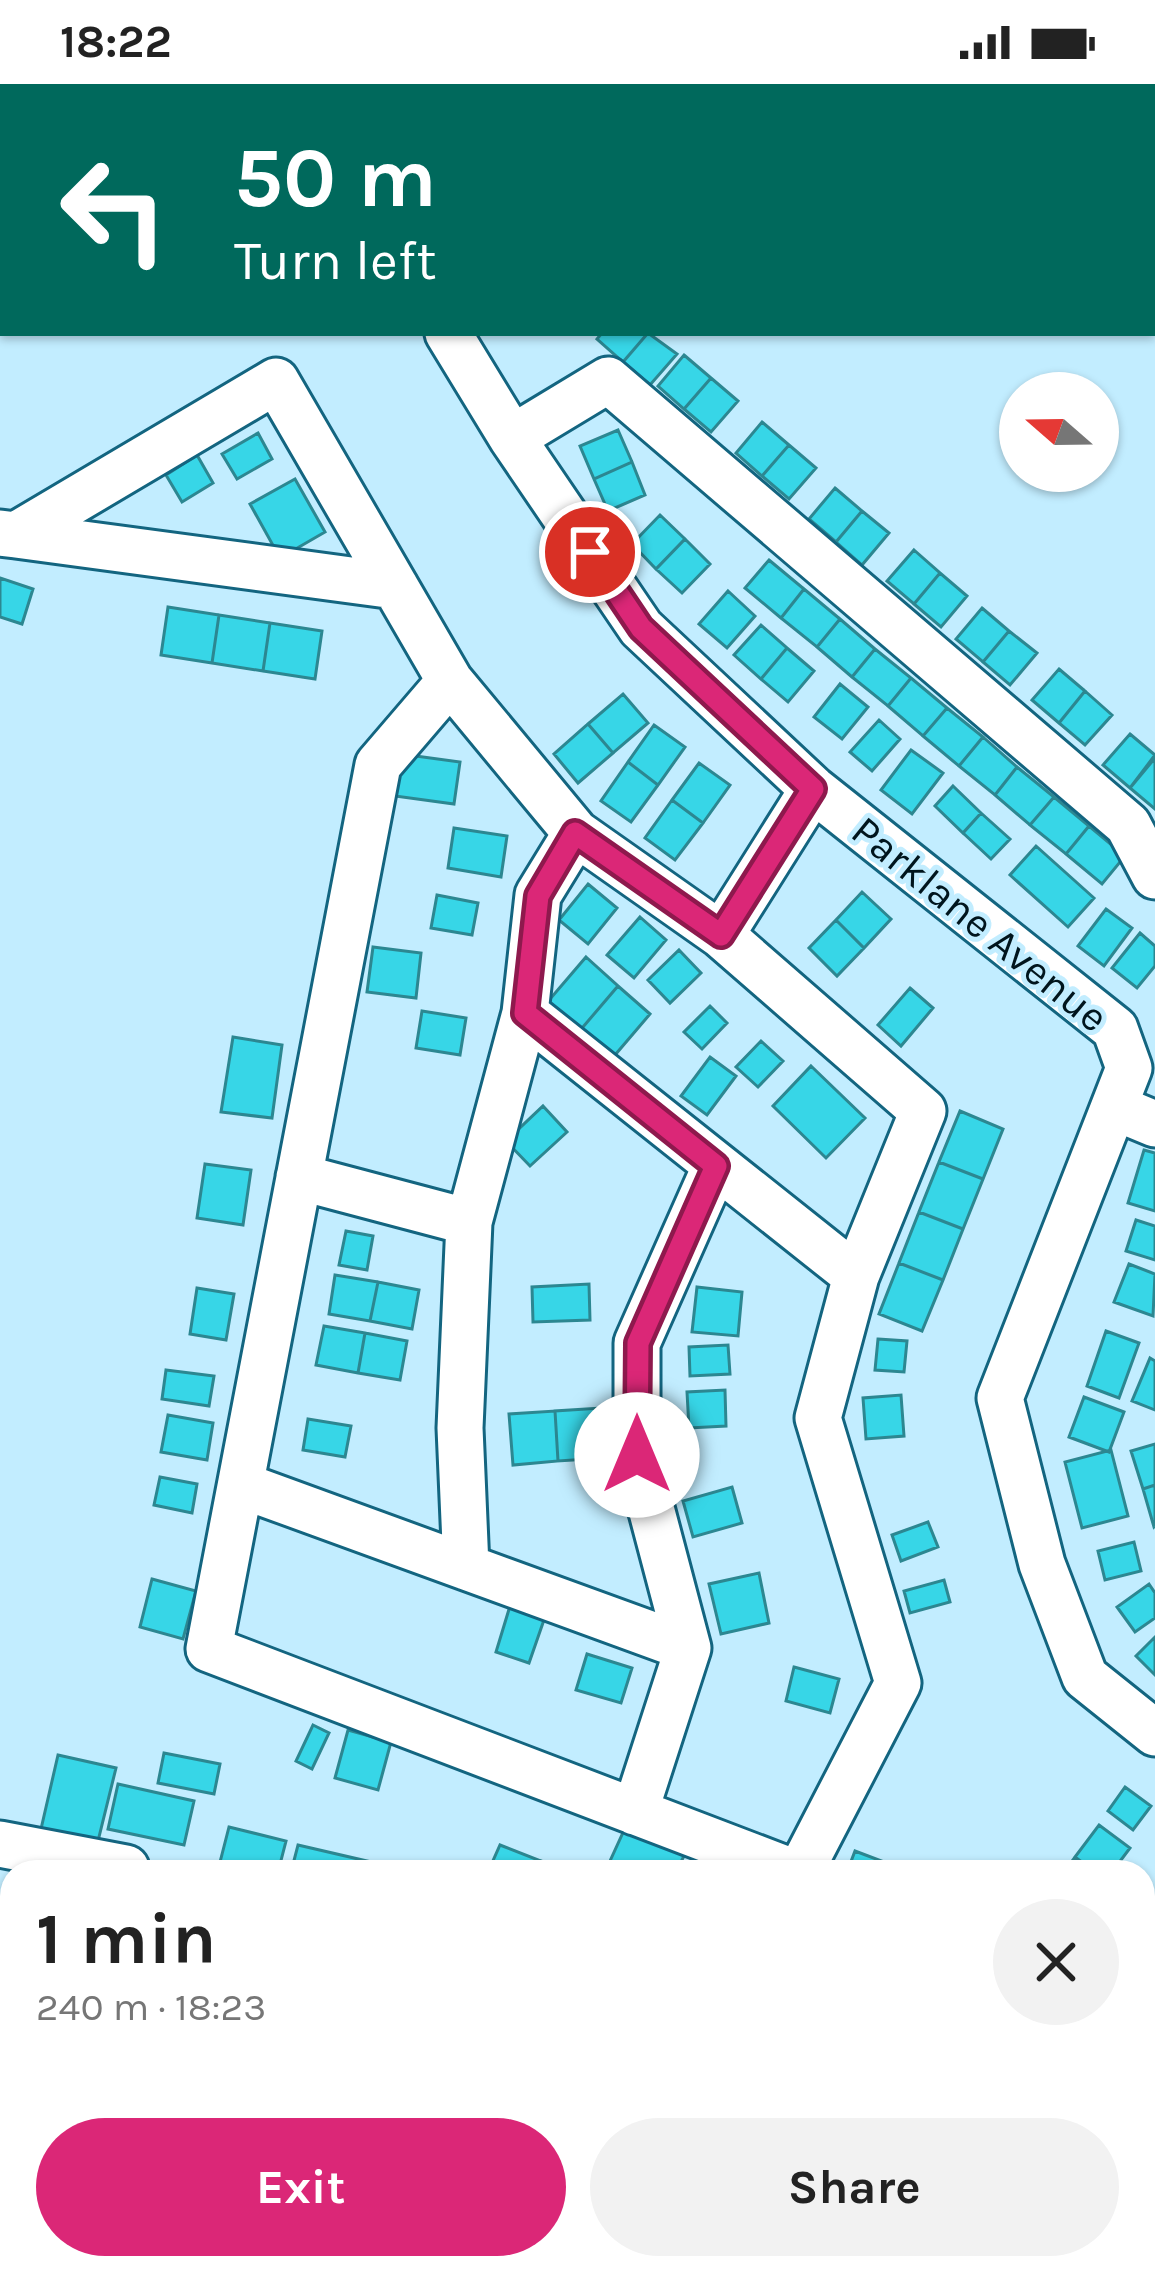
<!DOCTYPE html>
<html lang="en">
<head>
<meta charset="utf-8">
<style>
	body { margin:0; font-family:Karla,sans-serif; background:#f2f2f2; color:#222; height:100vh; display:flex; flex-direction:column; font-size:45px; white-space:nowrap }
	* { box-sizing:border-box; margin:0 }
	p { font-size:39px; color:#767676 }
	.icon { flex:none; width:66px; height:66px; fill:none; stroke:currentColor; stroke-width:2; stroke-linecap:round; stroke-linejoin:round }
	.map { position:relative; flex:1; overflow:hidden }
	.sheet { position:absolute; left:0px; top:1776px; width:1155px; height:420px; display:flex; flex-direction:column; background:#fff; border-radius:36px 36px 0 0; box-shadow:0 3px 9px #0004 }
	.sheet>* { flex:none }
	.hud { position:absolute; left:0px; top:0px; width:1155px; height:252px; box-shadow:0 3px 9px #0004; background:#00695c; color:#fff; overflow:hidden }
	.needle { width:78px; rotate:290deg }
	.controls { position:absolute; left:999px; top:288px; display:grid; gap:24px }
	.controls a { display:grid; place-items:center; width:120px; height:120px; border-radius:50%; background:#fff; box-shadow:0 3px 9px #0004; font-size:60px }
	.pin { position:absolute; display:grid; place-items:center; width:102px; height:102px; color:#fff; margin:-51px; border:6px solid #fff; border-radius:50%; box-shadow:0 3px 12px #0007 }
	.me { position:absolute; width:132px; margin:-66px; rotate:0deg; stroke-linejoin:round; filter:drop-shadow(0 0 9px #0008) }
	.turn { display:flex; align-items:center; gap:42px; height:252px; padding:0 36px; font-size:54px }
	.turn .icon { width:156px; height:156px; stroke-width:2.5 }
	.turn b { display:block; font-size:84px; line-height:102px }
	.round { display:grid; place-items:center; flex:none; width:126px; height:126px; border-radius:63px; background:#f2f2f2 }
	.summary { display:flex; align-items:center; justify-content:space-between; height:204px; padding:0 36px }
	h1 { font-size:72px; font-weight:700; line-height:90px }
	.primary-button { display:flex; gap:24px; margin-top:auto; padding:24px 36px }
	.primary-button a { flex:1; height:138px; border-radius:72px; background:#db2777; color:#fff; font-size:48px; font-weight:700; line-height:138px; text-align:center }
	.primary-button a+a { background:#f2f2f2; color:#222 }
	.status { display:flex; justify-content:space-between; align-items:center; height:84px; padding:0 60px; background:#fff; direction:ltr }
	.status svg { height:33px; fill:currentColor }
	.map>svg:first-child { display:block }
	.building { fill:#37d6e7; stroke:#2c8791; stroke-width:3 }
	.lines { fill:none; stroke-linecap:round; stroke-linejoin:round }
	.minor-casing { stroke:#136580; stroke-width:51 }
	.minor { stroke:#fff; stroke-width:45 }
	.route-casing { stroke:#8e194d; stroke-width:30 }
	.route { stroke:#db2777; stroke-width:21 }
	.labels { text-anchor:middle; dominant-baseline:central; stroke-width:10; stroke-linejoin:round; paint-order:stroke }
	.street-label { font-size:42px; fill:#00151d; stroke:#c2edff }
</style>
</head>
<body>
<div class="status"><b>18:22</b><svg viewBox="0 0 49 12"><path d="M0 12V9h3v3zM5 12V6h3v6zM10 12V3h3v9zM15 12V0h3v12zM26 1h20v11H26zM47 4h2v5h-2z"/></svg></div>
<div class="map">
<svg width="1155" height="2196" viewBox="0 0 1155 2196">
	<rect width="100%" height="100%" fill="#c2edff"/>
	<path class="building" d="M602,249h46l-25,29 -26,-23z
		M648,249l29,21 -27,31 -27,-23z
		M684,271l27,23 -27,31 -26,-23z
		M711,294l27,23 -27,31 -27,-23z
		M762,338l27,23 -27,31 -26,-23z
		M618,346l14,32 -38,17 -14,-33z
		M258,349l14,26 -35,20 -15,-25z
		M789,361l27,23 -27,31 -27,-23z
		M197,371l16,28 -31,19 -16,-27z
		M632,378l13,33 -37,16 -14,-32z
		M295,395l30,53 -45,26 -30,-54z
		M835,404l27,23 -26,31 -27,-23z
		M862,427l27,22 -27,32 -26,-23z
		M660,431l25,24 -29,30 -24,-25z
		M685,455l25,25 -28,29 -26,-24z
		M914,466l26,23 -26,31 -27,-23z
		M769,476l35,29 -23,29 -36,-30z
		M940,489l27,23 -26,31 -27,-23z
		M0,494l33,11 -11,35 -22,-7z
		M804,505l36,30 -23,28 -36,-29z
		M728,507l27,25 -28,32 -28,-24z
		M168,523l51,8 -7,48 -51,-8z
		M982,524l27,23 -26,31 -27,-23z
		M219,531l51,8 -7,48 -51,-8z
		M840,535l35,30 -23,28 -35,-30z
		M270,539l52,8 -7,48 -52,-8z
		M761,541l26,23 -26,31 -27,-24z
		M1009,547l28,22 -27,32 -27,-23z
		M787,564l27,23 -26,31 -27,-23z
		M875,565l36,29 -23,28 -36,-29z
		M1059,585l26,22 -26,32 -27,-23z
		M911,594l36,30 -24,28 -35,-30z
		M840,600l28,23 -26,32 -28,-22z
		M1085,607l27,24 -27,30 -26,-22z
		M623,610l25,29 -35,30 -25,-29z
		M947,624l36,29 -24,29 -36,-30z
		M879,636l21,19 -28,32 -22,-19z
		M588,640l25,29 -35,30 -24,-29z
		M654,641l31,22 -27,38 -30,-23z
		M1130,650l25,21 -25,33 -27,-23z
		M983,653l34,30 -22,28 -36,-29z
		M911,666l32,23 -31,41 -31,-24z
		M401,670l59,8 -6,42 -59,-8z
		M1155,674v51l-25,-21z
		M628,678l30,23 -27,37 -30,-21z
		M699,679l31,22 -27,38 -31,-23z
		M1017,683l37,30 -24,28 -35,-30z
		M953,702l28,27 -18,20 -28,-27z
		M1054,713l35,29 -23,28 -36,-29z
		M672,716l31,23 -28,37 -30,-22z
		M981,729l29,26 -19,20 -28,-26z
		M1089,742l36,30 -23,28 -36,-30z
		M454,744l53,8 -6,41 -53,-9z
		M1036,762l58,52 -26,29 -58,-52z
		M588,800l29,24 -29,36 -29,-24z
		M862,808l29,27 -27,29 -28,-28z
		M437,811l41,8 -6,32 -41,-7z
		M1106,825l26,19 -28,38 -26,-20z
		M640,833l26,23 -32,38 -27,-23z
		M836,836l28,28 -27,28 -28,-28z
		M1140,849l15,13v20l-18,22 -25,-20z
		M373,863l48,6 -5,45 -49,-6z
		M679,866l22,23 -31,30 -22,-23z
		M586,873l32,29 -41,48 -33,-28z
		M618,902l32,28 -41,48 -32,-28z
		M910,904l23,20 -32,38 -23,-21z
		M710,922l17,17 -25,26 -18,-17z
		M422,927l44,7 -6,37 -44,-7z
		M233,953l49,8 -10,73 -51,-6z
		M761,957l22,20 -25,26 -22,-20z
		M710,973l26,19 -29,39 -26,-19z
		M811,982l54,52 -39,40 -53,-52z
		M543,1022l24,26 -37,34 -24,-25z
		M960,1027l43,18 -20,50 -44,-17z
		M1144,1066l11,3v58l-27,-8z
		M939,1078l44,17 -20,50 -44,-17z
		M205,1080l46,6 -8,55 -46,-7z
		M919,1128l44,17 -20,51 -44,-17z
		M1136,1136l19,6v34l-29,-9z
		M346,1147l27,5 -6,34 -28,-5z
		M899,1179l44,17 -21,51 -43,-17z
		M1129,1180l26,10 -2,42 -39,-14z
		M335,1191l43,7 -8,39 -41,-7z
		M378,1198l41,8 -7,39 -42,-8z
		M589,1200l1,36 -57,2 -1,-35z
		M697,1203l45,5 -4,44 -46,-4z
		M197,1204l37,6 -8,46 -36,-6z
		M324,1242l41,7 -7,40 -42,-8z
		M1106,1247l33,12 -20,55 -32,-12z
		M365,1249l42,8 -7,39 -42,-7z
		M878,1255l29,2 -3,31 -29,-2z
		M728,1261l2,29 -40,2 -1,-29z
		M1150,1274l5,3v49l-23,-9z
		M166,1286l48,6 -5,30 -47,-7z
		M725,1306l1,36 -37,2 -2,-36z
		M901,1311l3,41 -38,3 -3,-41z
		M1084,1313l40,15 -15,40 -40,-15z
		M601,1324l3,50 -46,3 -3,-50z
		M555,1327l3,50 -45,4 -4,-51z
		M168,1331l45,8 -6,37 -46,-8z
		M308,1335l43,7 -6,31 -42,-7z
		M1155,1360v41l-12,4 -12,-38z
		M1111,1366l17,66 -46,12 -17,-66z
		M160,1393l37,7 -5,29 -38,-8z
		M1155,1401v41l-1,1 -11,-38z
		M732,1403l10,36 -49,14 -10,-36z
		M928,1438l10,25 -37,14 -9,-26z
		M1134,1458l7,29 -36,9 -7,-29z
		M759,1489l10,50 -48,11 -12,-50z
		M152,1495l44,12 -13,48 -43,-12z
		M944,1496l6,22 -40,11 -6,-22z
		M1149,1500l6,9v25l-20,14 -18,-25z
		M510,1522l35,11 -16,46 -33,-11z
		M1155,1553v38l-19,-19z
		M587,1570l45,14 -11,35 -45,-13z
		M794,1583l45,12 -9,34 -44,-12z
		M313,1641l16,8 -17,36 -16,-8z
		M348,1646l43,12 -13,48 -43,-12z
		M164,1669l56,11 -6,30 -56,-11z
		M58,1671l58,13 -18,73 -57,-12z
		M118,1700l76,17 -10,44 -76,-16z
		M1125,1703l26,19 -18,24 -25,-19z
		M1099,1741l31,23 -18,24h-17l-20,-15z
		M626,1742l59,28 -9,18h-71z
		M229,1743l57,14 -8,31 -60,-2z
		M298,1761l73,17 -2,10h-78z
		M500,1761l41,16 -5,11h-48z
		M855,1767l32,12 -4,9h-36z
		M1075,1773l20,15h-31z
		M541,1777l26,11h-31z
		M1155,1837v24l-11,-8z
		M1144,1853l11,8v45l-7,9 -5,-3z
		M1155,1947v35l-12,-9v-11z
		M1143,1973l12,9v33l-12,15z
		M12,1999v35l-8,-2z
		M0,2069l12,3v41l-12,-4z
		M1155,2103v40l-12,-9v-14z
		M0,2139l12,3v42l4,12h-16z
		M60,2184h58l-3,12h-58z
		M602,2184h25l22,8 -1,4h-50z
		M839,2184h41l-3,11z
		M962,2184h5l20,12h-32z
		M1032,2184h54l-7,12h-50l-3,-2z
		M1086,2184h2l20,12h-29z"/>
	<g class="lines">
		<g class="minor-casing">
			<path id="minor" d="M293,0l2,3
				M448,249l64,105 129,190 172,161 302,240 14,39 -129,330 42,166 43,113 70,56
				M512,354l96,-58 520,445 27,51
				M0,449l16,2 260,-154 174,300 126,152 145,102
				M16,451l379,51
				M450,597l-72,84 -169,884 584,223
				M525,929l331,263
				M1114,1023l41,17
				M299,1093l170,45
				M241,1401l447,163
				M466,1483l-6,-139 9,-206 56,-209 13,-118 38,-62
				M635,1728l53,-164 -51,-193v-112l79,-178
				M0,1760l126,24 -1,4
				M800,1788l98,-189 -80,-265 38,-142 67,-165 -202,-176 92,-146
				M1143,2083l12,-18
				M1143,2184l12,8
				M30,2196l3,-12
				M915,2196l2,-12"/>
		</g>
		<use href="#minor" class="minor"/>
	</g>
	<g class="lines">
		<g class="route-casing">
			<path id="route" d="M590,468l51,76 172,161 -92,146 -146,-102 -37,63 -13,117 191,153 -78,177 -1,112"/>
		</g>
		<use href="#route" class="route"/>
	</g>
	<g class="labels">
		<g class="street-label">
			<text transform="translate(980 840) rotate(39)">Parklane Avenue</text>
		</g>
	</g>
</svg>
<div class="controls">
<a><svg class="needle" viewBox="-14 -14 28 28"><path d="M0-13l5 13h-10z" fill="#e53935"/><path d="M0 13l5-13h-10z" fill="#767676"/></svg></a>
</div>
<div class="pin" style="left:590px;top:468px;background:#d93025"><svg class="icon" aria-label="arrive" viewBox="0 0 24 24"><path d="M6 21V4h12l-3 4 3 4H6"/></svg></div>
<svg class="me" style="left:637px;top:1371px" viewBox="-20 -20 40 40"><circle r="19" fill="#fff"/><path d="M0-13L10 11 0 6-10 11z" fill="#db2777"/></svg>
<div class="hud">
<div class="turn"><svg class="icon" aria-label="left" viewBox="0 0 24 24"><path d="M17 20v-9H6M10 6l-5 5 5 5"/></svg><div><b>50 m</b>Turn left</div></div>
</div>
<section class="sheet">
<div class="summary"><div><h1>1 min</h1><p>240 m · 18:23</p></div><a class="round"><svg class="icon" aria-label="close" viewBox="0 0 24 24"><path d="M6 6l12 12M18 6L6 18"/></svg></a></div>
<div class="primary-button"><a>Exit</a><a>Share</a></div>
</section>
</div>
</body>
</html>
